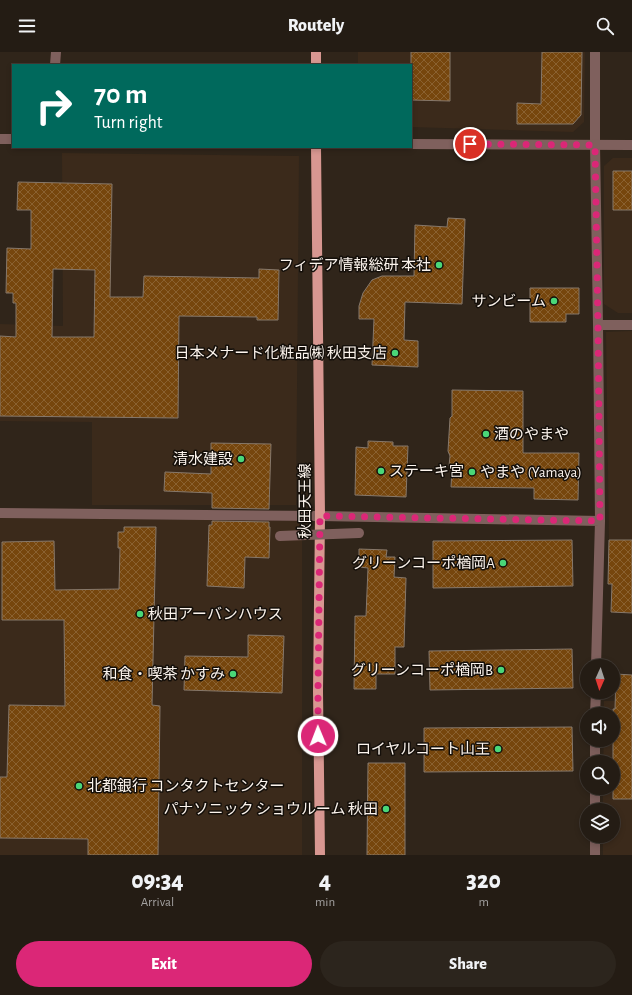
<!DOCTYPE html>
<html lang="en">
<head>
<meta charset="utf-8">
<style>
	body { margin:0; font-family:"Alegreya Sans","Noto Sans JP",sans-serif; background:#2c251d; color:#f1f3f6; height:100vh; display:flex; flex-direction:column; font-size:15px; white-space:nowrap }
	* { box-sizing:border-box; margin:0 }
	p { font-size:13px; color:#a3a1a0 }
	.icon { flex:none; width:22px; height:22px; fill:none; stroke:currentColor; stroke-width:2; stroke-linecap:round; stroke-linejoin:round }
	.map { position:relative; height:803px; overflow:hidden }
	.drawer { display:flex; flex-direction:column; background:#241c14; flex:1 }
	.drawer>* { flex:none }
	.hud { position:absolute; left:12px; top:12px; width:400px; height:84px; border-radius:0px; box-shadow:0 2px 6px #0003,0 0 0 1px #413a34; background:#00695c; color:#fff; overflow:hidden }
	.needle { width:26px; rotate:183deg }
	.buttons { position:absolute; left:580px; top:607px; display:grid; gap:8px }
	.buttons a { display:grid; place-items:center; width:40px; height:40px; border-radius:50%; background:#241c14; box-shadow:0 2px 6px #0003,0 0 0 1px #413a34; font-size:20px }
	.pin { position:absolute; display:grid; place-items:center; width:34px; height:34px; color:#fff; margin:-17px; border:2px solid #fff; border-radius:50%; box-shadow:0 1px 4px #0007 }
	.me { position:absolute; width:44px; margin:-22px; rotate:359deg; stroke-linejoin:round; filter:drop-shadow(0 0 3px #0008) }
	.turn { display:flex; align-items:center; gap:14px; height:84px; padding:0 16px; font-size:18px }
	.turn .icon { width:52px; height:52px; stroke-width:2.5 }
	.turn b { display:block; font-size:28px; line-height:34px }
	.eta { display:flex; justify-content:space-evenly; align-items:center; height:68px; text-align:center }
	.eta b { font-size:24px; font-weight:800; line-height:28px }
	.cta { display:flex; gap:8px; margin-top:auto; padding:8px 16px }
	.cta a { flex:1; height:46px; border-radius:24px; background:#db2777; color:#fff; font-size:16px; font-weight:800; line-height:46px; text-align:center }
	.cta a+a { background:#2c251d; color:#f1f3f6 }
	header { display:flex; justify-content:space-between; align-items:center; height:52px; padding:0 16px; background:#241c14; font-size:18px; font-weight:800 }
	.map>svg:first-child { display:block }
	.built { fill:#3b2a1b }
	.building { fill:url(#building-cross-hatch); stroke:#86786b; fill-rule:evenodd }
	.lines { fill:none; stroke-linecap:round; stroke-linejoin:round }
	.minor { stroke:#7f605d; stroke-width:10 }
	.tertiary { stroke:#7f605d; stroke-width:10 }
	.primary { stroke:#d89791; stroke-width:10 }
	.pedestrian-bridge { stroke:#7f605d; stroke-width:10 }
	.route { stroke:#db2777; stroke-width:7; stroke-dasharray:0 12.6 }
	.poi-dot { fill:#4ad778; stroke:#140f0a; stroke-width:1.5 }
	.labels { text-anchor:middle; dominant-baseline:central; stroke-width:3; stroke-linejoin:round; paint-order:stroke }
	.poi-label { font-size:15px; fill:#fbf3ec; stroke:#140f0a; text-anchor:end }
	.street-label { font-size:15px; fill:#fbf3ec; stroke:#140f0a }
</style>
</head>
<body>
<header><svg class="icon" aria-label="menu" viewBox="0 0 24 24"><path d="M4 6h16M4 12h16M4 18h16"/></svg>Routely<svg class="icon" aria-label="search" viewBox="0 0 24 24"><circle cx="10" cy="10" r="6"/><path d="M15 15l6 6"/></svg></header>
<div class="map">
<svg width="632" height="803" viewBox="0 0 632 803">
	<defs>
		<pattern id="building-cross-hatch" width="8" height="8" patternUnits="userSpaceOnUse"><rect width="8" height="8" fill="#76460d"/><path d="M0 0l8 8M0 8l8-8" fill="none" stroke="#8a6130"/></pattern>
	</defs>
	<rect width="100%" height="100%" fill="#30251a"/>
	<path class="built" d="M358,0h227l-1,70 -11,10 -162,-5v-62h-53z
		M62,101l237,3 -3,349h-204v-83l-92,-1v-97l63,2z
		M613,106h19v155h-14l-14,-9v-138z
		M632,279v209h-23l-3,-208z
		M0,466l302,3v334h-302z
		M604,649h28v154h-29v-19h10v-26h-10v-22h10v-26h-10l1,-22h9v-26h-9z"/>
	<path class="building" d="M411,0h39v49l-39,-1z
		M542,0h40l-1,63 -8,9h-56v-21l24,1z
		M613,119h19v39h-19z
		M18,130l94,2 -2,113h33l1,-21 115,2v-9l20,1 -1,50h-21v-3l-78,-1 -1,102 -178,-2v-80l16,1v-34h-3v-10h-7l1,-45 24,1v-39h-14zM53,217l42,1 -1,67h-42z
		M448,166l17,1 -3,85 -57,-2 -1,38 14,1v26l-46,-2 2,-46h-15v-13l4,-13 9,-13 10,-4h32l1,-51 32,2z
		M530,236h49v26h-13v8h-36z
		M452,338l71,1v62h56l-1,47 -44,-1v-11l-83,-1 1,-17 -3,-4 1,-10 -2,-5 2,-33 2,-2z
		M368,389l25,1v4h15l-2,51 -51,-2 1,-48 12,1z
		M211,391l60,1 -2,65 -57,-1v-15l-48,-2 1,-19 46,2z
		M212,469l57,1v5h1l-1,31 -24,-1 -1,31 -37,-2 2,-61h3z
		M124,475h32l-4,178 8,1 -2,149h-70v-16l-88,-1v-61h7l2,-72 56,1 -1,-86h-62v-78l52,-1 1,49 64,-1 1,-41h-2v-16h6z
		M572,488l1,46 -140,2v-47z
		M609,488h23v73l-21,-1 1,-28h-4z
		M359,497l28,1 -1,7h9l-1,20 12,1 -2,69h-9v27h-19v15h-22l1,-73h11l2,-48 -9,-1z
		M248,583l36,1 -2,57 -98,-3 1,-34 63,1z
		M572,597l1,39 -143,2 -1,-39z
		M616,622l16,1v124h-19v-90h2z
		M572,675l1,44 -149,1v-44z
		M368,711h37v92h-38z"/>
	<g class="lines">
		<path class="minor" d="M595,0v93l3,180h34
			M55,13l1,-13
			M0,461l320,3 280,5
			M596,614l4,-145 -2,-196
			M595,662l1,-22
			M595,710v-22
			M595,758v-22
			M595,803v-19"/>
		<path class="tertiary" d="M0,87h13
			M411,92l221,1"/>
		<path class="primary" d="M316,13v-13
			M316,95l4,369 -2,175 2,164"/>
		<path class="pedestrian-bridge" d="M280,484l79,-3"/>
	</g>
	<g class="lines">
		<path class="route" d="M318,684v-45l2,-175 280,5 -2,-196 -3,-180 -125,-1"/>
	</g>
	<g class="poi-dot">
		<circle cx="439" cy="213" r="4"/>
		<circle cx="554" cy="249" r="4"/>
		<circle cx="395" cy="301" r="4"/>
		<circle cx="486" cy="382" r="4"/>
		<circle cx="241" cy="407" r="4"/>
		<circle cx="381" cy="419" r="4"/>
		<circle cx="472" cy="420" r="4"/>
		<circle cx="503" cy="511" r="4"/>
		<circle cx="140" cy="562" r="4"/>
		<circle cx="501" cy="618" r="4"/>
		<circle cx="233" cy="622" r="4"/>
		<circle cx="498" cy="697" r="4"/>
		<circle cx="79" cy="734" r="4"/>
		<circle cx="386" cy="757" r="4"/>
	</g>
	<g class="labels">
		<g class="poi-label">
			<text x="431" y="213">フィデア情報総研 本社</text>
			<text x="546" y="249">サンビーム</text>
			<text x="387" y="301">日本メナード化粧品㈱ 秋田支店</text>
			<text x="494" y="382" text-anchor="start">酒のやまや</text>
			<text x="233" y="407">清水建設</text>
			<text x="389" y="419" text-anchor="start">ステーキ宮</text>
			<text x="480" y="420" text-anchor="start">やまや (Yamaya)</text>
			<text x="495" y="511">グリーンコーポ楢岡A</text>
			<text x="148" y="562" text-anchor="start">秋田アーバンハウス</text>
			<text x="493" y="618">グリーンコーポ楢岡B</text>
			<text x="225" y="622">和食・喫茶 かすみ</text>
			<text x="490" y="697">ロイヤルコート山王</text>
			<text x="87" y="734" text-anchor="start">北都銀行 コンタクトセンター</text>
			<text x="378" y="757">パナソニック ショウルーム 秋田</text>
		</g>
		<g class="street-label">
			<text transform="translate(305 449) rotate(-90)">秋田天王線</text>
		</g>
	</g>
</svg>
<div class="buttons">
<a><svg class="needle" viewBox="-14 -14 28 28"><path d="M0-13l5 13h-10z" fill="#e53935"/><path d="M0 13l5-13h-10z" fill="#a3a1a0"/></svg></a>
<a><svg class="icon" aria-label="sound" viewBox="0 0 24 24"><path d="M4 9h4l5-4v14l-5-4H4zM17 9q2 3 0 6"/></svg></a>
<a><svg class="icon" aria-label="search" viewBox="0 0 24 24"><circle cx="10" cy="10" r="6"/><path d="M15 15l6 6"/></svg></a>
<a><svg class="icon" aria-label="layers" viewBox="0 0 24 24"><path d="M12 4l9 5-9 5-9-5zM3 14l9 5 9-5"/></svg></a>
</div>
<div class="pin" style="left:470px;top:92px;background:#d93025"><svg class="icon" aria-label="arrive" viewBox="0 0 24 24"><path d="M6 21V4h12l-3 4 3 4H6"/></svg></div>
<svg class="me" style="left:318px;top:684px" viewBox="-20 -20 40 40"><circle r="17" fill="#db2777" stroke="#fff" stroke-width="3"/><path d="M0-11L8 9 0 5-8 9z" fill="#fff"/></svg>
<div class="hud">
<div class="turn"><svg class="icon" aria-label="right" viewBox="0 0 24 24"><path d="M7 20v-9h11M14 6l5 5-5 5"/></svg><div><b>70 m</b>Turn right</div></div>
</div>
</div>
<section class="drawer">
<div class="eta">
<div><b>09:34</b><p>Arrival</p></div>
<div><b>4</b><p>min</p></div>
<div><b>320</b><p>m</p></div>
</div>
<div class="cta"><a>Exit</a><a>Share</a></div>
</section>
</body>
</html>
